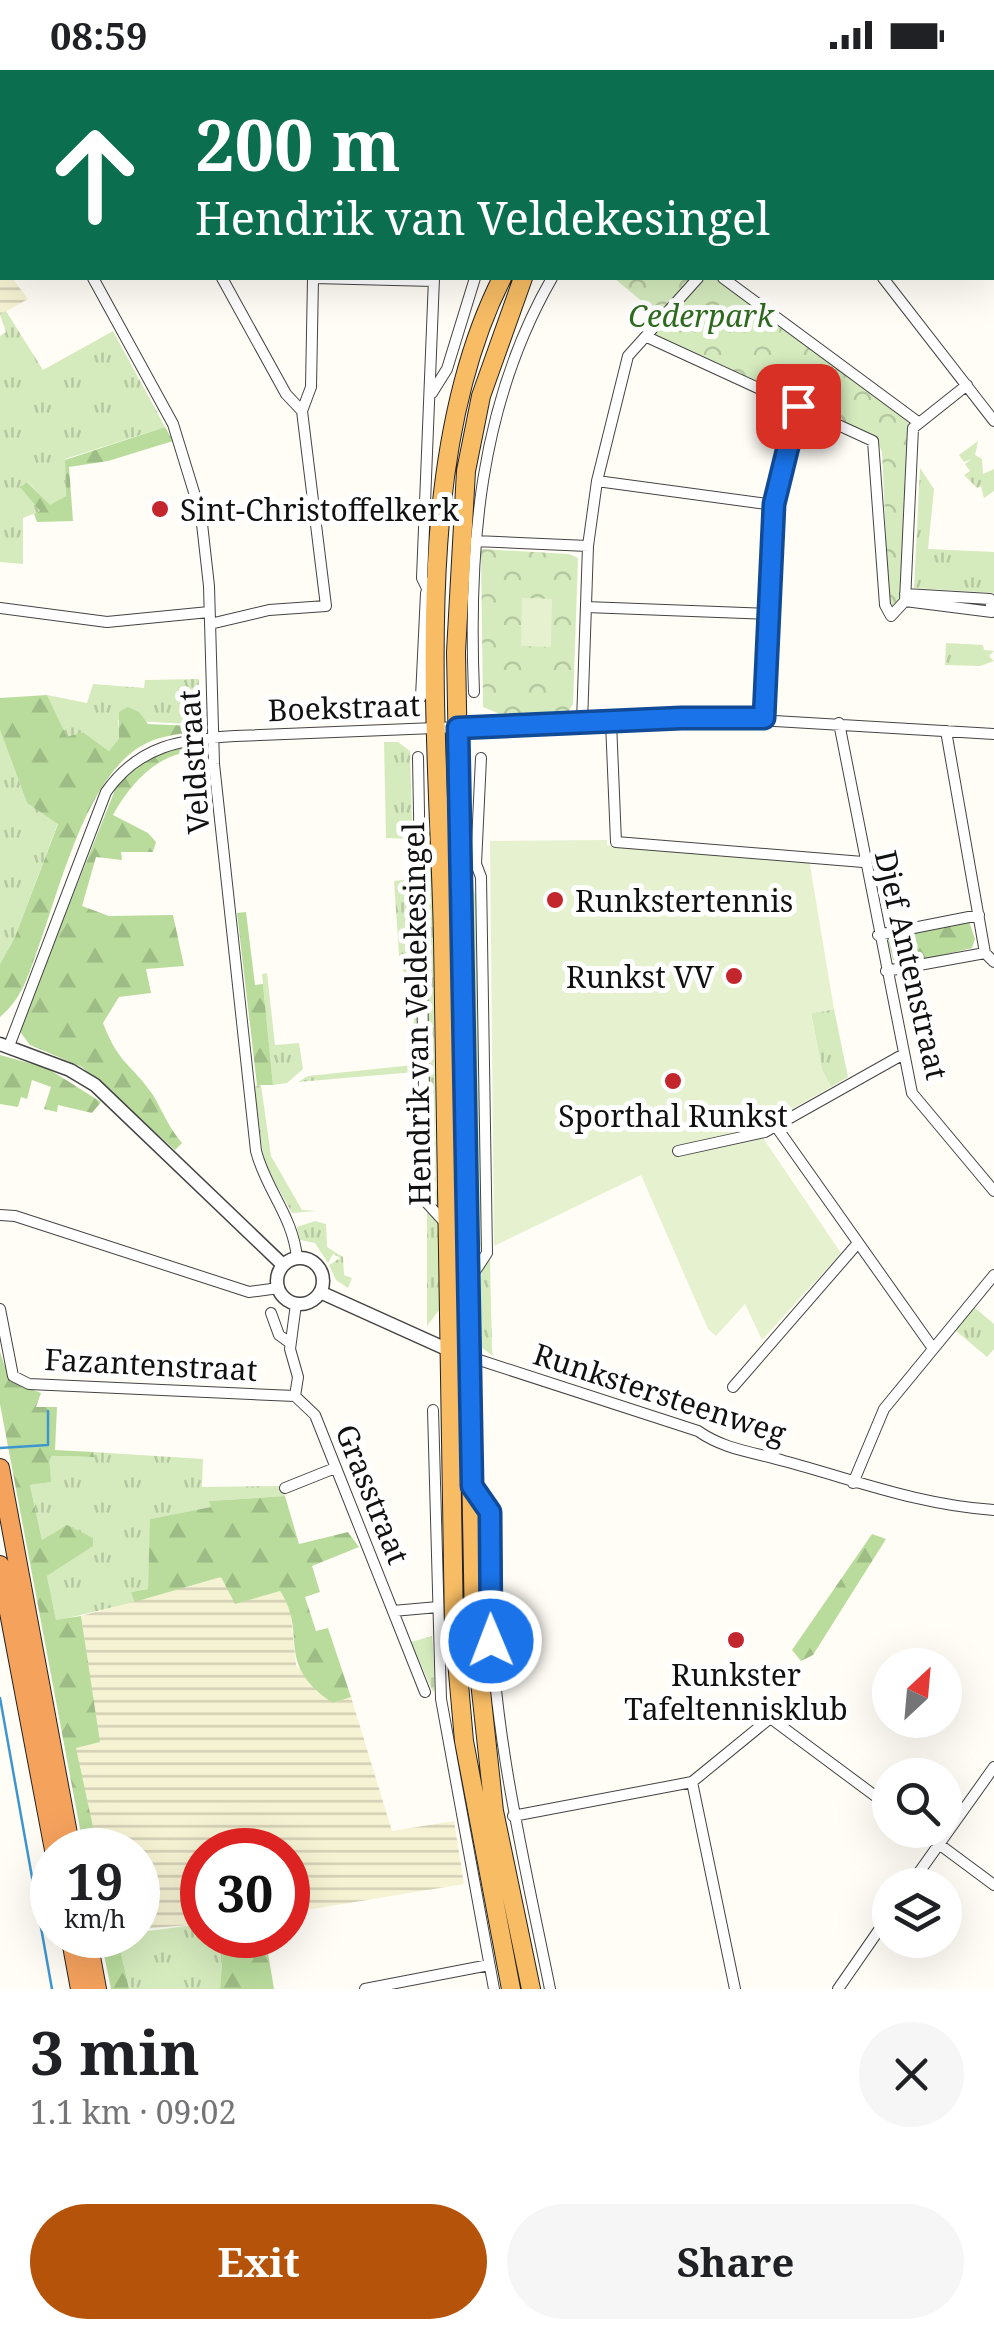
<!DOCTYPE html>
<html lang="en">
<head>
<meta charset="utf-8">
<style>
	body { margin:0; font-family:"Noto Serif",serif; background:#f6f6f6; color:#202124; height:100vh; display:flex; flex-direction:column; font-size:38px; white-space:nowrap }
	* { box-sizing:border-box; margin:0 }
	p { font-size:32px; color:#757577 }
	.icon { flex:none; width:55px; height:55px; fill:none; stroke:currentColor; stroke-width:2; stroke-linecap:round; stroke-linejoin:round }
	.map { position:relative; height:1919px; overflow:hidden }
	.sheet { display:flex; flex-direction:column; background:#fff; flex:1 }
	.sheet>* { flex:none }
	.top-card { position:absolute; left:0px; top:0px; width:995px; height:210px; box-shadow:0 10px 40px #0002; background:#0b6e4f; color:#fff; overflow:hidden }
	.needle { width:65px; rotate:26deg }
	.buttons { position:absolute; left:872px; top:1578px; display:grid; gap:20px }
	.buttons a { display:grid; place-items:center; width:90px; height:90px; border-radius:50%; background:#fff; box-shadow:0 10px 40px #0002; font-size:50px }
	.speed { position:absolute; left:30px; top:1758px; display:flex; gap:20px; font-size:50px; font-weight:700; text-align:center }
	.speed>* { display:grid; place-content:center; width:130px; height:130px; border-radius:50%; background:#fff; box-shadow:0 10px 40px #0002; line-height:1 }
	.speed small { font-size:25px; font-weight:400 }
	.speed .limit { border:15px solid #d22; background:#fff; color:#111 }
	.pin { position:absolute; display:grid; place-items:center; width:85px; height:85px; color:#fff; margin:-42px; border-radius:20px; box-shadow:0 5px 15px #0006 }
	.me { position:absolute; width:110px; margin:-55px; rotate:359deg; stroke-linejoin:round; filter:drop-shadow(0 0 8px #0008) }
	.turn { display:flex; align-items:center; gap:35px; height:210px; padding:0 30px; font-size:45px }
	.turn .icon { width:130px; height:130px; stroke-width:2.5 }
	.turn b { display:block; font-size:70px; line-height:85px }
	.round { display:grid; place-items:center; flex:none; width:105px; height:105px; border-radius:52px; background:#f6f6f6 }
	.overview { display:flex; align-items:center; justify-content:space-between; height:170px; padding:0 30px }
	h1 { font-size:60px; font-weight:700; line-height:75px }
	.cta { display:flex; gap:20px; margin-top:auto; padding:20px 30px }
	.cta a { flex:1; height:115px; border-radius:60px; background:#b45309; color:#fff; font-size:40px; font-weight:700; line-height:115px; text-align:center }
	.cta a+a { background:#f6f6f6; color:#202124 }
	.status { display:flex; justify-content:space-between; align-items:center; height:70px; padding:0 50px; background:#fff; direction:ltr }
	.status svg { height:28px; fill:currentColor }
	.map>svg:first-child { display:block }
	.farmland { fill:url(#farmland-rules) }
	.grass { fill:url(#grass-tufts) }
	.forest { fill:url(#forest-firs) }
	.park { fill:url(#park-crowns) }
	.pitch { fill:#e6f2cf }
	.lines { fill:none; stroke-linecap:round; stroke-linejoin:round }
	.stream { stroke:#3f96cf; stroke-width:2.5 }
	.minor-casing { stroke:#444; stroke-width:12 }
	.tertiary-casing { stroke:#444; stroke-width:15 }
	.trunk-casing { stroke:#222; stroke-width:20 }
	.motorway-casing { stroke:#222; stroke-width:20 }
	.minor { stroke:#fff; stroke-width:10 }
	.tertiary { stroke:#fff; stroke-width:12 }
	.trunk { stroke:#f7bc64; stroke-width:18 }
	.motorway { stroke:#f5a25d; stroke-width:18 }
	.rail { stroke:#c4262e; stroke-width:2.5 }
	.route-casing { stroke:#114b97; stroke-width:25 }
	.route { stroke:#1a73e8; stroke-width:18 }
	.poi-dot { fill:#c4262e; stroke:#fff; stroke-width:4 }
	.labels { text-anchor:middle; dominant-baseline:central; stroke-width:10; stroke-linejoin:round; paint-order:stroke }
	.park-label { font-size:30px; font-style:italic; fill:#2f6b1f; stroke:#fff }
	.poi-label { font-size:30px; fill:#111; stroke:#fff; text-anchor:start }
	.street-label { font-size:30px; fill:#111; stroke:#fff }
</style>
</head>
<body>
<div class="status"><b>08:59</b><svg viewBox="0 0 49 12"><path d="M0 12V9h3v3zM5 12V6h3v6zM10 12V3h3v9zM15 12V0h3v12zM26 1h20v11H26zM47 4h2v5h-2z"/></svg></div>
<div class="map">
<svg width="994" height="1919" viewBox="0 0 994 1919">
	<defs>
		<pattern id="farmland-rules" width="6" height="5" patternUnits="userSpaceOnUse" patternTransform="scale(2.5)"><rect width="6" height="5" fill="#f6f3d4"/><path d="M0 2.5h6" fill="none" stroke="#d2cfb5"/></pattern>
		<pattern id="grass-tufts" width="24" height="20" patternUnits="userSpaceOnUse" patternTransform="scale(2.5)"><rect width="24" height="20" fill="#d5ebbd"/><path d="M3 7l-1-3M5 7V3M7 7l1-3M15 17l-1-3M17 17v-4M19 17l1-3" fill="none" stroke="#b6c8a1"/></pattern>
		<pattern id="forest-firs" width="22" height="20" patternUnits="userSpaceOnUse" patternTransform="scale(2.5)"><rect width="22" height="20" fill="#b9dc9c"/><path d="M5 1l3.5 6h-7zM16 11l3.5 6h-7z" fill="#9ebc85"/></pattern>
		<pattern id="park-crowns" width="20" height="18" patternUnits="userSpaceOnUse" patternTransform="scale(2.5)"><rect width="20" height="18" fill="#d5ebbd"/><path d="M2 6a3 3 0 1 1 6 0M12 15a3 3 0 1 1 6 0" fill="none" stroke="#b6c8a1"/></pattern>
	</defs>
	<rect width="100%" height="100%" fill="#fffdf5"/>
	<path class="farmland" d="M0,191l2,17h10l16,21 -28,16z
		M221,1507l59,14 10,15 6,59 37,38 18,-6 41,134 62,-10 10,63 -176,29v-63h-86v74l-64,5v-79h-40l-23,-103 24,-6 -18,-125z"/>
	<path class="grass" d="M6,241l37,59 70,-39 52,96 -100,32 1,37 -16,10 -22,-24 -7,4 20,25 -18,7v46l-23,-2v-226l6,-4 -6,-17z
		M978,371l-3,14 7,4 1,15 11,-5v22l-10,7 -3,-12 -4,2 -13,-13 6,-4 -5,-7 6,-5 -7,3 -5,-7z
		M920,398l14,21 -6,60 66,3v41l-80,-5z
		M946,573l37,2 1,5 10,1 -5,5 5,5 -14,5 -35,-1z
		M199,609l-1,52 -5,1 1,-6 -6,-2 -70,-4 2,19 -11,12 -26,-19 -16,6 -20,-43 40,8 6,-19 51,4 1,-8z
		M0,660l27,73 31,20 -43,114 -15,27z
		M384,672h14l12,9 7,237 -6,10 -12,-43 -5,-74 15,-2 1,-40 -24,-1z
		M432,760l4,358 5,9 -3,9 -7,-14 -5,-352z
		M469,802l7,26 7,341 -4,12z
		M267,903l8,72 24,-2 4,26 -16,14 -14,2 -11,-111z
		M834,939l14,68 -17,10 -9,-17 -11,-57z
		M414,942l4,1 -2,63 -1,-4 -117,10 10,-6 105,-11z
		M261,1015l10,71 31,54 14,1 -24,2 -28,-50 -10,-77z
		M427,1142l14,15 1,9 -3,74 -12,16z
		M315,1151l11,3 1,23 16,10 1,18 8,3 -4,10 -12,-8 -7,-15 11,-7 -7,-4 -5,9 -13,-20 -15,-3 -3,-13z
		M490,1190l2,89 1,7 -16,-12c-2,-19 -3,-73 13,-84z
		M974,1237l20,17v25l-7,8 -32,-27z
		M93,1382l110,7 -1,28 80,-1 3,10 -75,5 2,6 -61,12 -3,70 -17,3 3,10 -78,19 -9,-45 45,-30 -32,-14 -18,8 -12,-55 20,-3 -1,-26 44,1z
		M432,1566l4,52 -3,4 -22,-50z
		M202,1854l4,13 18,-2 -4,54h-91l-12,-54z"/>
	<path class="forest" d="M165,357l8,14 -65,20 -39,6 4,54 -36,1 -3,-8 6,-3 -20,-24 7,-5 23,23 16,-9 -1,-36z
		M47,625l20,42 16,-5 26,19 10,-12v-27l9,-5 11,5 9,12 46,2 -1,6c-19,3 -35,4 -52,14 -56,33 -82,146 -104,205 -9,25 -15,48 -37,66v-53l15,-27 43,-113 -31,-21 -27,-73v-32z
		M192,672l15,10 1,21h-9l-8,-17 -9,-3c-32,8 -54,35 -69,62l35,18 8,9 -3,10h-32l1,8 -26,-3 -14,49 27,10 64,-1 11,51 -38,3 5,24 -32,4 -16,26c16,42 28,40 50,72 10,17 16,33 29,48l-7,7 -93,-83 -52,-22 -9,-12 1,-11 95,-237 33,-29z
		M246,842l9,73 8,-1 10,101h-16l-20,-172z
		M969,851l6,18 -3,9 -63,15 -16,-3 -6,-24z
		M0,985l47,13 54,34 -9,11 -34,-8 -1,7 -13,-3 7,-22 -19,-7 -5,19 -6,-2 -3,10 -18,-3z
		M0,1282l10,29 31,12 -5,14h21l-2,43 38,2 1,5 -45,-1 2,26 -21,3 12,55 25,-15 26,13v8l-46,30 9,44 25,-4 19,126 -24,6 22,102h-14l-84,-446z
		M285,1426l14,48 49,-12 11,15 -47,19 8,26 -15,5 11,34 12,-3 23,69 -18,6c-60,-40 -24,-68 -53,-112l-45,13 -14,-27 -87,25 -3,-10 17,-3 2,-70 61,-12 -2,-6z
		M872,1464l14,5 -73,116 -12,6 -9,-11z
		M100,1865h17l12,54h-18z
		M205,1865h60l9,54h-54l4,-53z"/>
	<path class="park" d="M614,208h101l194,142 -7,185 -10,2 -3,-4 -7,-151 -7,-16 -219,-100v-23z
		M481,479l88,5 9,4 -5,146 -4,7 -69,3 -17,-7z"/>
	<path class="pitch" d="M522,528l30,1 -1,48 -30,-1z
		M607,770v5l18,3 184,11 25,150 -23,5 11,56 9,17 -74,42 84,124 -79,87 -17,-36 -29,32 -8,-7 -67,-154 -147,71 -4,-405z"/>
	<g class="lines">
		<path class="stream" d="M0,1378l48,-3v-34
			M0,1628l52,291"/>
		<g class="minor-casing">
			<path id="minor" d="M435,0v2
				M765,0l1,2
				M331,2l7,-2
				M588,2l2,-2
				M720,2l3,-2
				M0,82l2,2
				M93,208l80,146 28,91 8,71 5,178 42,387c10,39 37,65 41,107
				M314,208l120,3
				M723,208l195,144
				M883,208l111,143
				M647,267l226,104 12,164 6,11 14,-15 8,-173 54,-43
				M432,323l15,-24 28,-91
				M302,341l9,-24 2,-109
				M597,411l177,24
				M475,471l113,5
				M905,531l87,11 -2,-13 -85,-5
				M434,533l-12,-25 12,-300
				M586,537l183,7
				M0,538l107,14 102,-10
				M210,554l59,-14 57,-4 -24,-195 -16,-17 -64,-116
				M474,622c-6,-144 5,-287 78,-414
				M421,627l5,-104
				M764,648l10,-213 25,-99
				M611,652l5,120 247,20
				M582,653l6,-177 9,-65 31,-125 70,-78
				M839,653l73,370 82,98
				M946,661l39,222 9,9
				M418,687l8,445 21,23
				M460,779l16,15 5,13 6,376 -17,26
				M476,794l5,-106
				M878,865l101,-20
				M886,901l99,-18
				M9,976l97,-254c33,-47 76,-53 129,-56l471,-19 288,17
				M775,1055l157,222
				M678,1081l87,-19 137,-77
				M0,1145l15,1 234,76 30,-4
				M0,1239l13,67 16,8 266,12
				M271,1243l8,22 11,8
				M470,1287l228,74c27,19 56,21 86,30 71,19 135,44 210,49
				M733,1317l125,-144
				M295,1326l20,19 110,277
				M295,1326l3,-19 -8,-28 6,-45
				M433,1340l8,289 53,290
				M853,1413l31,-74 110,-134
				M285,1418l50,-20
				M475,1420c22,33 15,72 15,111 3,132 34,259 60,388
				M393,1541l45,-4
				M773,1650l117,87
				M692,1712l43,207
				M513,1746l179,-34 93,-76
				M920,1760l74,55
				M910,1815l84,-118
				M365,1919l124,-24
				M838,1919l52,-75"/>
		</g>
		<g class="tertiary-casing">
			<path id="tertiary" d="M0,974l70,26 25,15 188,180
				M277 1211a23 23 0 1 1 46 0a23 23 0 1 1-46 0Z
				M320,1222l133,60"/>
		</g>
		<g class="trunk-casing">
			<path id="trunk" d="M637,2l3,-2
				M664,2l3,-2
				M502,208c-95,188 -63,456 -59,662 3,229 7,458 11,687l10,114 47,248
				M523,208l-42,118 -15,75 -10,181 18,974 20,185 37,178"/>
		</g>
		<g class="motorway-casing">
			<path id="motorway" d="M0,1398l71,382
				M0,1495l54,285
				M70,1865l10,54
				M87,1865l10,54"/>
		</g>
		<use href="#minor" class="minor"/>
		<use href="#tertiary" class="tertiary"/>
		<use href="#trunk" class="trunk"/>
		<use href="#motorway" class="motorway"/>
		<path class="rail" d="M965,0l2,2
			M991,0l3,4
			M992,31l2,2"/>
	</g>
	<g class="lines">
		<g class="route-casing">
			<path id="route" d="M491,1571l-1,-129 -18,-26 -14,-758 223,-10h83l10,-214 24,-98"/>
		</g>
		<use href="#route" class="route"/>
	</g>
	<g class="poi-dot">
		<circle cx="160" cy="439" r="10"/>
		<circle cx="555" cy="830" r="10"/>
		<circle cx="734" cy="906" r="10"/>
		<circle cx="673" cy="1011" r="10"/>
		<circle cx="736" cy="1570" r="10"/>
	</g>
	<g class="labels">
		<g class="park-label">
			<text x="701" y="245">Cederpark</text>
		</g>
		<g class="poi-label">
			<text x="180" y="439">Sint-Christoffelkerk</text>
			<text x="575" y="830">Runkstertennis</text>
			<text x="714" y="906" text-anchor="end">Runkst VV</text>
			<text x="673" y="1045" text-anchor="middle">Sporthal Runkst</text>
			<text x="736" y="1604" text-anchor="middle">Runkster<tspan x="736" dy="34">Tafeltennisklub</tspan></text>
		</g>
		<g class="street-label">
			<text transform="translate(344 637) rotate(-2)">Boekstraat</text>
			<text transform="translate(193 692) rotate(-94)">Veldstraat</text>
			<text transform="translate(912 895) rotate(77)">Djef Antenstraat</text>
			<text transform="translate(416 944) rotate(-91)">Hendrik van Veldekesingel</text>
			<text transform="translate(151 1294) rotate(3)">Fazantenstraat</text>
			<text transform="translate(660 1323) rotate(18)">Runkstersteenweg</text>
			<text transform="translate(373 1424) rotate(68)">Grasstraat</text>
		</g>
	</g>
</svg>
<div class="buttons">
<a><svg class="needle" viewBox="-14 -14 28 28"><path d="M0-13l5 13h-10z" fill="#e53935"/><path d="M0 13l5-13h-10z" fill="#757577"/></svg></a>
<a><svg class="icon" aria-label="search" viewBox="0 0 24 24"><circle cx="10" cy="10" r="6"/><path d="M15 15l6 6"/></svg></a>
<a><svg class="icon" aria-label="layers" viewBox="0 0 24 24"><path d="M12 4l9 5-9 5-9-5zM3 14l9 5 9-5"/></svg></a>
</div>
<div class="speed"><div>19<small>km/h</small></div><div class="limit">30</div></div>
<div class="pin" style="left:798px;top:336px;background:#d93025"><svg class="icon" aria-label="arrive" viewBox="0 0 24 24"><path d="M6 21V4h12l-3 4 3 4H6"/></svg></div>
<svg class="me" style="left:491px;top:1571px" viewBox="-20 -20 40 40"><circle r="17" fill="#1a73e8" stroke="#fff" stroke-width="3"/><path d="M0-11L8 9 0 5-8 9z" fill="#fff"/></svg>
<div class="top-card">
<div class="turn"><svg class="icon" aria-label="ahead" viewBox="0 0 24 24"><path d="M12 20V5M6 11l6-6 6 6"/></svg><div><b>200 m</b>Hendrik van Veldekesingel</div></div>
</div>
</div>
<section class="sheet">
<div class="overview"><div><h1>3 min</h1><p>1.1 km · 09:02</p></div><a class="round"><svg class="icon" aria-label="close" viewBox="0 0 24 24"><path d="M6 6l12 12M18 6L6 18"/></svg></a></div>
<div class="cta"><a>Exit</a><a>Share</a></div>
</section>
</body>
</html>
